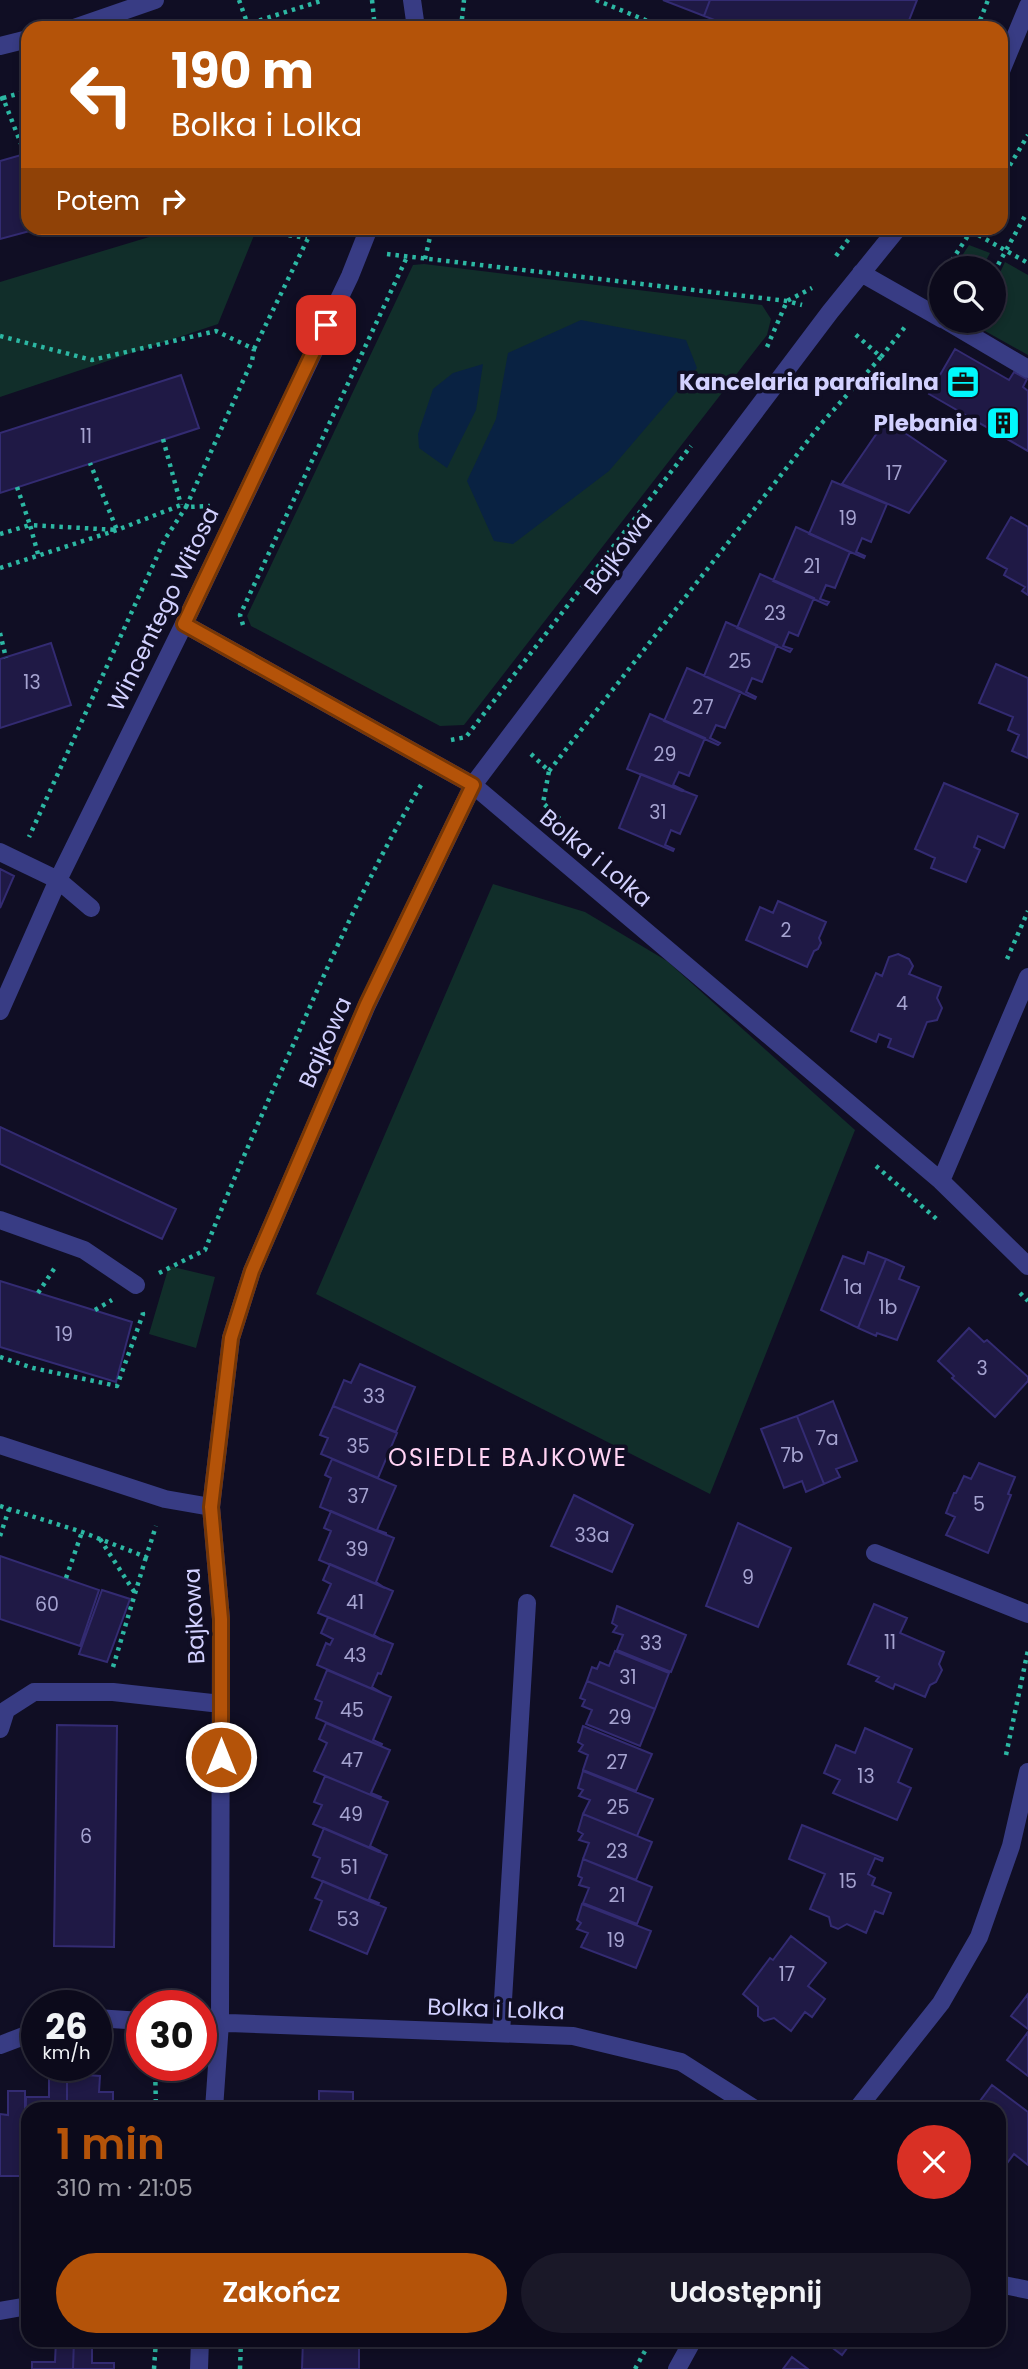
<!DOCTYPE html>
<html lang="pl">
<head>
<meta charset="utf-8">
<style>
	body { margin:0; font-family:Poppins,sans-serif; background:#1a1828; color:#f1f3f6; height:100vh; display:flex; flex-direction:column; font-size:26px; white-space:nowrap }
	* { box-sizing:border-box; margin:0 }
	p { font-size:23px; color:#9a9aa3 }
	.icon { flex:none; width:38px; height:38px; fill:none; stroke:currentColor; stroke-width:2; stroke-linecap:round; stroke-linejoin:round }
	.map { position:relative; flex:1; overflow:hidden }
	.details { position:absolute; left:21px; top:2102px; width:985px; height:245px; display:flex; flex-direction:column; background:#0c0a1b; border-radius:21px; box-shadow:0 4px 10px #0003,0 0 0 2px #2c2b3a }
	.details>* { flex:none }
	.hud { position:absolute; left:21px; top:21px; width:987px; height:214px; border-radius:21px; box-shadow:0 4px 10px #0003,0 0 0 2px #2c2b3a; background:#b45309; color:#fff; overflow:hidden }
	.controls { position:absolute; left:929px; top:256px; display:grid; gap:14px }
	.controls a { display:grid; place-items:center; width:77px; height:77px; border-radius:50%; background:#0c0a1b; box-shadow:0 4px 10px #0003,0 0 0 2px #2c2b3a; font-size:35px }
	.speed { position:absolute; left:21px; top:1990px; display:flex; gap:14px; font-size:35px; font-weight:700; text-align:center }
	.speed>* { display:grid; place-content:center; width:91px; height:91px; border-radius:50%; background:#0c0a1b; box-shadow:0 4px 10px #0003,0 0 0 2px #2c2b3a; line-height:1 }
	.speed small { font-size:18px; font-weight:400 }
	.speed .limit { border:10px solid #d22; background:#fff; color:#111 }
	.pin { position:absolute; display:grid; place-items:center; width:60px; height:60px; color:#fff; margin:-30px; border-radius:14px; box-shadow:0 4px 10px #0006 }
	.me { position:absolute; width:77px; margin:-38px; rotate:0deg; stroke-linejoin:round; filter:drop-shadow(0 0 5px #0008) }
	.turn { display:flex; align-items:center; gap:24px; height:147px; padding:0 35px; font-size:32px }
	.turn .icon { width:91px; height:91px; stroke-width:2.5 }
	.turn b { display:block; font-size:49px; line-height:60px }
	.then { display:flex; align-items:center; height:66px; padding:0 35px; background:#0003; gap:14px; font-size:26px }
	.round { display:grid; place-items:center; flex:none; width:74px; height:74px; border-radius:37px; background:#1a1828 }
	.head { display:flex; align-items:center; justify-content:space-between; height:119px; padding:0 35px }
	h1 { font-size:42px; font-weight:600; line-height:52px; color:#b45309 }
	.cta { display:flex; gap:14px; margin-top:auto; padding:14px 35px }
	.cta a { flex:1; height:80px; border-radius:42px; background:#b45309; color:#fff; font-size:28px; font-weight:600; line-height:80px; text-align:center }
	.cta a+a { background:#1a1828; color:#f1f3f6 }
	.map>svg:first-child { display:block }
	.green { fill:#112e2a }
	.water { fill:#092242 }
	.building { fill:#1f1945; stroke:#332b72; stroke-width:2 }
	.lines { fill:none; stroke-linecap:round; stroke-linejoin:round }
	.path { stroke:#2cb7a3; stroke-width:4.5; stroke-dasharray:3.5 5; stroke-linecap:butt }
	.minor { stroke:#383c84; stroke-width:18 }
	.route-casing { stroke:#753606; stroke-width:18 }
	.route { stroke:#b45309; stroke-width:12 }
	.labels { text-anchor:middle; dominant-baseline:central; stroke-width:7; stroke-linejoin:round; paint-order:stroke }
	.number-label { font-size:19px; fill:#a5a3d0 }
	.poi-label { font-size:23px; font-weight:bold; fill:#d2d1ff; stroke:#100e24; text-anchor:end }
	.street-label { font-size:23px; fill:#d2d1ff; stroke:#100e24 }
	.neighbourhood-label { font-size:24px; letter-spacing:2px; fill:#ffd3f3; stroke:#100e24 }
</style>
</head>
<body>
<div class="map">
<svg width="1028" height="2369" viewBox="0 0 1028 2369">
	<rect width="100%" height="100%" fill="#100e24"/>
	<path class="green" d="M179,228h78l-39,96 -218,73v-115z
		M969,245l21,8 -8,15h-28z
		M1005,262l23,13v80l-43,-24 -2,-11h11v-35z
		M424,264l338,41 9,14 -4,16 -303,390 -24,1 -189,-100 -4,-10 166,-351z
		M493,884l92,28 82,49 188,169 -145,364 -394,-200z
		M169,1266l46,11 -19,71 -47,-14z"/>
	<path class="water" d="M581,320l105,20 11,28 -88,103 -96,73 -19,-3 -27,-60 29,-62 12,-66z
		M483,364l-7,46 -29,58 -28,-20 -1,-14 15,-45 20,-16z"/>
	<path class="building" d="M663,0h47l-6,16z
		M710,0h207l-11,28h-171l-31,-12z
		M28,153v75h13l-41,11v-78z
		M955,349l54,31 5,-8 13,7 -4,8 5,4v60l-99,-57z
		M181,375l18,53 -199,65v-60z
		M886,420l60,41 -37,52 -67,-29z
		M832,481l55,23 -16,38 -9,-4 -6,14 9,4 -1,2 -55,-24z
		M1011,517l17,10v68l-6,-4 3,-4 -21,-12 3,-6 -20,-11z
		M796,527l54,25 -15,36 -9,-3 -6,14 9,3 -2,3 -54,-24z
		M760,574l54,24 -16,38 -9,-4 -6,14 9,3 -2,3 -53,-24z
		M726,622l51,23 -15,37 -10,-4 -6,14 10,5 -1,2 -51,-23z
		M51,643l20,62 -71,23v-69z
		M996,664l32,14v80l-16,-7 7,-16 -11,-5 5,-13 -34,-14z
		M687,668l54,24 -16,36 -9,-3 -6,13 10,5 -2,2 -54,-24z
		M650,714l55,24 -16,38 -10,-4 -6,13 10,5 -1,1 -55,-22z
		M641,774l56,22 -17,38 -9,-4 -6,15 9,4 -1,2 -54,-23z
		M944,783l74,31 -14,34 -26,-12 -4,11 6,3 -14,32 -35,-14 4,-10 -20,-9z
		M0,869l14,7 -14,32z
		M778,901l48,21 -7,16 2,5 -3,6 -4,2 -7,16 -61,-27 14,-33 13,6z
		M898,954l11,5 4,7 -4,8 32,13 -4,11 5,10 -5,12 -10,2 -14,35 -25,-10 3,-8 -12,-5 -3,8 -25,-11 25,-58 6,3 7,-19z
		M0,1127l176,82 -14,30 -162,-75z
		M868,1252l18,7 -28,69 -37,-18 22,-54 21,8z
		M886,1259l18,8 -5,12 20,8 -22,53 -20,-7 -1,3 -18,-8z
		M0,1281l132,41 -16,60 -116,-35z
		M969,1328l15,14 3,-2 41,37v4l-33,36 -43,-39 2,-2 -16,-15z
		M360,1364l55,23 -19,45 -63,-26 11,-26 7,3z
		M833,1401l24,60 -21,8 4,8 -16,7 -27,-68z
		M333,1406l64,27 -19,45 -57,-24 7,-16 -8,-3z
		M797,1416l27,68 -18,8 -4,-11 -18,7 -23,-59z
		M332,1459l64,27 -19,44 9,3v2l-66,-28 11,-29 -6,-3z
		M979,1463l36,14 -7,17 3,1 -23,58 -42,-18 9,-18 -9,-4 8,-20h2l8,-17 7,3z
		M574,1495l59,30 -21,47 -61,-26z
		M331,1511l63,27 -18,44 9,6 -66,-28 12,-29 -7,-3z
		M738,1523l53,25 -33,79 -52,-21z
		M0,1556l99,34 -19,56 -80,-27z
		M330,1564l63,27 -19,44 10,6 -66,-28 13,-29 -8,-4z
		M102,1590l28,9 -23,63 -28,-8z
		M874,1604l33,14 -7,15 44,19 -5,12 3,6 -6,12 -6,3 -5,12 -30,-13 -2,5 -17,-8 3,-4 -31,-13z
		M617,1606l69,29 -15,37 -54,-22 6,-15 -10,-3 4,-6 -5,-3z
		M328,1617l65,27 -12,30 -3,-1 -6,14 12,7 -67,-29 9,-22 4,2 3,-6 -12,-6z
		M615,1651l54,22 -14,36 -68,-28 5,-14 5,2 3,-7 9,4z
		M327,1670l64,27 -18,43 9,4 -1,2 -65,-28 6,-16 -7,-3z
		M587,1681l68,28 -15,37 -54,-22 6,-14 -10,-4 3,-6 -5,-2z
		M326,1723l64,27 -19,43 10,4 -1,2 -66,-28 13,-28 -8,-4z
		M57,1725l60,1 -3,221 -60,-1z
		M583,1726l69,28 -16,37 -53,-21 5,-15 -9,-4 4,-6 -5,-3z
		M865,1728l47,21 -14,33 13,6 -14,32 -64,-27 7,-13 -16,-7 12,-28 19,8z
		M583,1771l70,28 -16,37 -54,-22 7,-14 -11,-4 4,-6 -5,-2z
		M325,1776l63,26 -18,44 10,5 -1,1 -66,-28 9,-19 -8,-3z
		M583,1814l69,28 -16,38 -53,-21 6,-16 -10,-3 4,-6 -5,-3z
		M802,1825l81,33 -1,3 -7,-3 -7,16 7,4 -3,7 19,8 -8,21 -8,-3 -9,22 -19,-9 -9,5 -7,-3 -2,-9 -19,-8 15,-35 -36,-15z
		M324,1828l63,27 -18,44 10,4 -1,2 -66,-28 8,-19 -7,-3z
		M583,1859l69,28 -15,37 -54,-21 6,-15 -10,-3 3,-7 -4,-2z
		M323,1881l63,27 -19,46 -57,-24 12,-29 -7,-3z
		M582,1904l69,27 -15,37 -55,-21 7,-14 -11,-4 4,-6 -4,-3z
		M791,1936l35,27 -18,23 17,13 -13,18 -7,-5 -14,19 -17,-13 -10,3 -6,-5v-9l-15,-13 27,-36 3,2z
		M1028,1994v35l-17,-13z
		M1028,2032v44l-21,-16z
		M67,2067h19v8l14,1 -1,16h14v17h-46z
		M49,2073h18v36h-39v50h-3l1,-62h23z
		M992,2085l36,27v53l-14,-11 -15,20v-65h-25z
		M8,2091h17v85h-25v-62l8,1z
		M319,2091l34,1v17h-50h16z
		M447,2103l38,2v4h-38z
		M486,2104l38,1v4h-38z
		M56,2340h18l-1,29h-41v-7h23z
		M74,2340h18v23h22v6h-41z
		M303,2340h56v29h-57z
		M822,2340h31l-11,15z
		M792,2357l16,12h-25z"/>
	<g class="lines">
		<path class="path" d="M239,0l10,28
			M372,0l3,28
			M596,0l69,28
			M235,28l89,-28
			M461,28l3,-28
			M977,28l11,-28
			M3,98l25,-7
			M0,99l3,-1 22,56
			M1001,180l27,-45
			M255,230l52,8
			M971,231l57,32
			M387,254l400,47 15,4
			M836,256l21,-28
			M425,259l7,-31
			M947,268l26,-40
			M994,272l31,-56h3
			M935,286l7,-10
			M0,336l92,24 124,-29 38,18 -2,12 -66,146 24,-1
			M767,347l20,-46 25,-13
			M254,349l59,-121
			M881,357l24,-30
			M163,439l18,66
			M0,534l30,-9 -13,-38
			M38,554l-8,-29 87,5 -27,-67
			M0,568l117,-38 64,-25 5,2 -21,32 -136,298
			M243,625l-3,-10 167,-358
			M0,633l6,25
			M451,740l15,-3 225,-291
			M531,754l18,17 -6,32 18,17
			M549,771l272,-347 60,-67 -26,-23
			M1007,959l21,-48
			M876,1166l64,56
			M159,1273l46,-23c29,-73 61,-145 93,-216 37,-85 76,-170 123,-249
			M38,1293l18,-27
			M1020,1293l8,8
			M95,1310l17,-10
			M0,1357l33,11 84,18 26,-72 -1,-4
			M0,1506l82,26 64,25 10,-31
			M0,1536l9,-27
			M100,1539l35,54
			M66,1578l16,-46
			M113,1667l33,-110
			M1006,1755l22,-105
			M155,2065l1,44
			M154,2369l2,-29
			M240,2369l1,-29
			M635,2369l16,-29"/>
		<path class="minor" d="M412,0l4,28
			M74,28l81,-28
			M0,46l28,-7
			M1001,71l27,-65
			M861,273l81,46
			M945,320l83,49
			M184,624l289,161 468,396 87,85
			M0,852l58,28 33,28
			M0,1011l58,-131 126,-256 166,-348 19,-48
			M941,1181l87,-204
			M0,1220l84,30 52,35
			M0,1445l165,54 46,8
			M875,1553l153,61
			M0,1729l6,-19 28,-18h79l108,12
			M96,2018l46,3
			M201,2022l372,14 108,26 74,47
			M501,2033l26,-430
			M0,2045l37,-14
			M214,2109l6,-86 1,-404 -10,-112 20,-169 21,-67 115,-266 106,-220 357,-473 68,-84
			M857,2109l84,-106 38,-66 32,-91 17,-74
			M999,2284l29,6
			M0,2311l28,-5
			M199,2369l1,-29
			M677,2369l16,-29"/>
	</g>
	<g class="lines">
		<g class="route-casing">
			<path id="route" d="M221,1757v-138l-10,-112 20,-169 21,-67 115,-267 106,-219 -289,-161 142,-299"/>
		</g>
		<use href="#route" class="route"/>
	</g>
	<defs>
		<g id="office-square" transform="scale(1.75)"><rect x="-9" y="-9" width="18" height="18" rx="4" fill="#00f8fc" stroke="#100e24"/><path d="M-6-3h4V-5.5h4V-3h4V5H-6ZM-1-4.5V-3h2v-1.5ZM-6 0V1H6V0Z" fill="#111"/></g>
		<g id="building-square" transform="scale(1.75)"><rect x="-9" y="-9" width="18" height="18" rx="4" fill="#00f8fc" stroke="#100e24"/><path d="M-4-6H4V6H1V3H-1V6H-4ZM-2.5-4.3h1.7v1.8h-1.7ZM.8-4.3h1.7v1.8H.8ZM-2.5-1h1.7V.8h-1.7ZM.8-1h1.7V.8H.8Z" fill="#111"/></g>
	</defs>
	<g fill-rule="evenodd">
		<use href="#office-square" x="963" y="382"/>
		<use href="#building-square" x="1003" y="423"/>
	</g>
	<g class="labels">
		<g class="number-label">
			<text x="86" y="436">11</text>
			<text x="894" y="473">17</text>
			<text x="848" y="518">19</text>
			<text x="812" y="566">21</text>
			<text x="775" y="613">23</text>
			<text x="740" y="661">25</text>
			<text x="32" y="682">13</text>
			<text x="703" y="707">27</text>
			<text x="665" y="754">29</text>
			<text x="658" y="812">31</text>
			<text x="786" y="930">2</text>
			<text x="902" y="1003">4</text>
			<text x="853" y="1287">1a</text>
			<text x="888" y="1307">1b</text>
			<text x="64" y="1334">19</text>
			<text x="982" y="1368">3</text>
			<text x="374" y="1396">33</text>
			<text x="827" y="1438">7a</text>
			<text x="358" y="1446">35</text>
			<text x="792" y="1455">7b</text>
			<text x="358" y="1496">37</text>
			<text x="979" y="1504">5</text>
			<text x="592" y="1535">33a</text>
			<text x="357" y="1549">39</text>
			<text x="748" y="1577">9</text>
			<text x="355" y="1602">41</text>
			<text x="47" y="1604">60</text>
			<text x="890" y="1642">11</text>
			<text x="651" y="1643">33</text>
			<text x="355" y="1655">43</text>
			<text x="628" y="1677">31</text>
			<text x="352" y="1710">45</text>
			<text x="620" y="1717">29</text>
			<text x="352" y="1760">47</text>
			<text x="617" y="1762">27</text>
			<text x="866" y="1776">13</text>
			<text x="618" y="1807">25</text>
			<text x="351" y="1814">49</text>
			<text x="86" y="1836">6</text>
			<text x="617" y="1851">23</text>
			<text x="349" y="1867">51</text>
			<text x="848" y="1881">15</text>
			<text x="617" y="1895">21</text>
			<text x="348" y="1919">53</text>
			<text x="616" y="1940">19</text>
			<text x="787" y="1974">17</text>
		</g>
		<g class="poi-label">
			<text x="939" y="382">Kancelaria parafialna</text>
			<text x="978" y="423">Plebania</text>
		</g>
		<g class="street-label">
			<text transform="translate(618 553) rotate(-53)">Bajkowa</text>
			<text transform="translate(163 609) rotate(-64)">Wincentego Witosa</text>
			<text transform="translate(596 858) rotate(40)">Bolka i Lolka</text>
			<text transform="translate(325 1042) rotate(-66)">Bajkowa</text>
			<text transform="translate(194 1616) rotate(-93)">Bajkowa</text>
			<text transform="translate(496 2009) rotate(2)">Bolka i Lolka</text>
		</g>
		<g class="neighbourhood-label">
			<text x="508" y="1457">OSIEDLE BAJKOWE</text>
		</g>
	</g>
</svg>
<div class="controls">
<a><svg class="icon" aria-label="search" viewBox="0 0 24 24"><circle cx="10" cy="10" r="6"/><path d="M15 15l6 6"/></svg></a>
</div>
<div class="speed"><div>26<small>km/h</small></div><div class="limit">30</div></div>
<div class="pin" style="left:326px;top:325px;background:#d93025"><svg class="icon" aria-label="arrive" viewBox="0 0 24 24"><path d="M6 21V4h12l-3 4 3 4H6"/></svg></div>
<svg class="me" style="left:221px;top:1757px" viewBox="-20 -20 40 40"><circle r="17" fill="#b45309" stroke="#fff" stroke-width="3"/><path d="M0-11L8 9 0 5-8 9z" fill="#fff"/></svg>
<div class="hud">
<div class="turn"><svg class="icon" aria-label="left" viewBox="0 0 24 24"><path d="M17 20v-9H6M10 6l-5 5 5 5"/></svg><div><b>190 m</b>Bolka i Lolka</div></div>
<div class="then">Potem<svg class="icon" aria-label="right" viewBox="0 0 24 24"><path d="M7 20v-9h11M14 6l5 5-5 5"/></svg></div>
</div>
<section class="details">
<div class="head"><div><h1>1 min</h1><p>310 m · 21:05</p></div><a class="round" style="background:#d93025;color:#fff"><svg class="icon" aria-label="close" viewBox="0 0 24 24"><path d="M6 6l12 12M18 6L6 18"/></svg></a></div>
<div class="cta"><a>Zakończ</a><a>Udostępnij</a></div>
</section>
</div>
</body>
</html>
